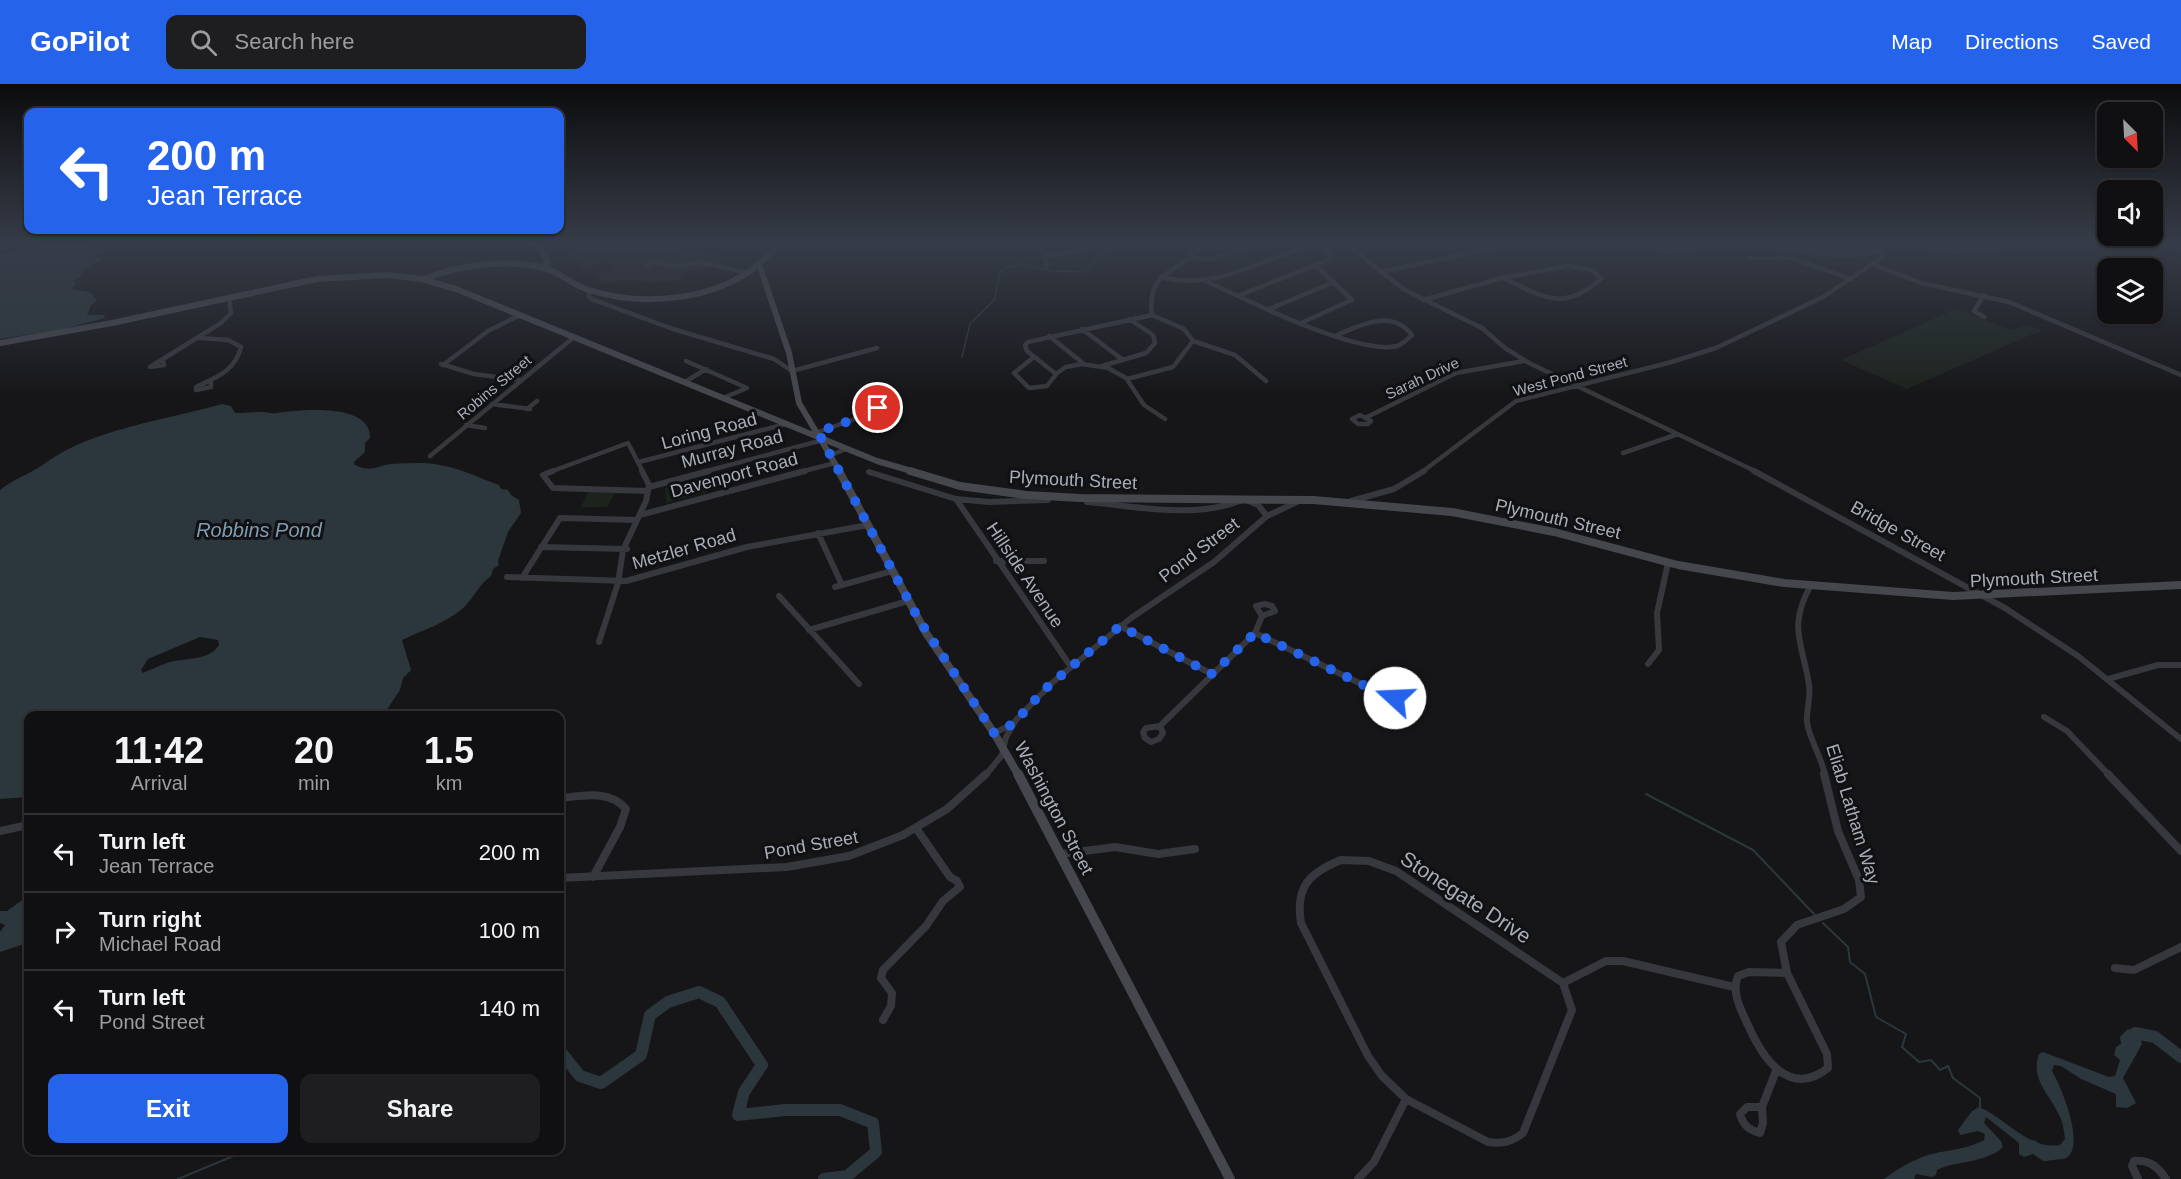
<!DOCTYPE html>
<html lang="en">
<head>
<meta charset="utf-8">
<style>
	body { margin:0; font-family:Arial,sans-serif; background:#1e1e20; color:#f1f3f6; height:100vh; display:flex; flex-direction:column; font-size:22px; white-space:nowrap }
	* { box-sizing:border-box; margin:0 }
	p { font-size:20px; color:#9c9d9f }
	.icon { flex:none; width:33px; height:33px; fill:none; stroke:currentColor; stroke-width:2; stroke-linecap:round; stroke-linejoin:round }
	.map { position:relative; flex:1; overflow:hidden }
	.side { position:absolute; left:24px; top:627px; width:540px; height:444px; display:flex; flex-direction:column; background:#101012; border-radius:12px; box-shadow:0 2px 4px #0004,0 0 0 2px #303032 }
	.side>* { flex:none }
	.guide { position:absolute; left:24px; top:24px; width:540px; height:126px; border-radius:12px; box-shadow:0 2px 4px #0004,0 0 0 2px #303032; background:#2563eb; color:#fff; overflow:hidden }
	.needle { width:39px; rotate:156deg }
	.controls { position:absolute; left:2097px; top:18px; display:grid; gap:12px }
	.controls a { display:grid; place-items:center; width:66px; height:66px; border-radius:12px; background:#101012; box-shadow:0 2px 4px #0004,0 0 0 2px #303032; font-size:30px }
	.pin { position:absolute; display:grid; place-items:center; width:51px; height:51px; color:#fff; margin:-26px; border:3px solid #fff; border-radius:50%; box-shadow:0 2px 6px #0007 }
	.me { position:absolute; width:66px; margin:-33px; rotate:290deg; stroke-linejoin:round; filter:drop-shadow(0 0 4px #0008) }
	.turn { display:flex; align-items:center; gap:21px; height:126px; padding:0 24px; font-size:27px }
	.turn .icon { width:78px; height:78px; stroke-width:2.5 }
	.turn b { display:block; font-size:42px; line-height:51px }
	.eta { display:flex; justify-content:space-evenly; align-items:center; height:102px; text-align:center }
	.eta b { font-size:36px; font-weight:700; line-height:42px }
	.action { display:flex; gap:12px; margin-top:auto; padding:12px 24px }
	.action a { flex:1; height:69px; border-radius:12px; background:#2563eb; color:#fff; font-size:24px; font-weight:700; line-height:69px; text-align:center }
	.action a+a { background:#1e1e20; color:#f1f3f6 }
	ul { padding:0; list-style:none }
	li { display:flex; align-items:center; gap:18px; height:78px; padding:0 24px; border-top:2px solid #303032 }
	li div { flex:1 }
	li b { display:block; font-size:22px }
	li em { font-style:normal }
	header { display:flex; align-items:center; gap:36px; box-sizing:border-box; height:84px; padding:0 30px; background:#2563eb; color:#fff }
	header strong { font-size:28px }
	nav { display:flex; gap:33px; margin-inline-start:auto; font-size:21px }
	.search { width:420px; height:54px; background:#1e1e20; display:flex; align-items:center; gap:15px; box-sizing:border-box; padding:0 21px; border-radius:12px; color:#9c9d9f; font-size:22px }
	.map>svg:first-child { display:block }
	.built { fill:#222225 }
	.green { fill:#1c231d }
	.water { fill:#2c363d; fill-rule:evenodd }
	.lines { fill:none; stroke-linecap:round; stroke-linejoin:round }
	.stream-far1 { stroke:#2c363d; stroke-width:1.5 }
	.stream { stroke:#2c363d; stroke-width:2 }
	.river-far1 { stroke:#2c363d; stroke-width:7 }
	.river { stroke:#2c363d; stroke-width:12 }
	.minor-far2 { stroke:#37383d; stroke-width:4.5 }
	.minor-far1 { stroke:#37383d; stroke-width:6 }
	.minor { stroke:#37383d; stroke-width:8 }
	.secondary-far2 { stroke:#45474d; stroke-width:6 }
	.secondary-far1 { stroke:#45474d; stroke-width:8 }
	.secondary { stroke:#45474d; stroke-width:10 }
	.route { stroke:#2563eb; stroke-width:10; stroke-dasharray:0 18 }
	.labels { text-anchor:middle; dominant-baseline:central; stroke-width:6; stroke-linejoin:round; paint-order:stroke }
	.far-street-label { font-size:15px; fill:#a8adb8; stroke:#111113 }
	.street-label { font-size:18px; fill:#a8adb8; stroke:#111113 }
	.water-label { font-size:20px; font-style:italic; fill:#7f9cb4; stroke:#111113 }
	.near-street-label { font-size:21px; fill:#a8adb8; stroke:#111113 }
</style>
</head>
<body>
<header>
<strong>GoPilot</strong>
<div class="search"><svg class="icon" aria-label="search" viewBox="0 0 24 24"><circle cx="10" cy="10" r="6"/><path d="M15 15l6 6"/></svg>Search here</div>
<nav><a>Map</a><a>Directions</a><a>Saved</a></nav>
</header>
<div class="map">
<svg width="2181" height="1095" viewBox="0 0 2181 1095">
	<rect width="100%" height="100%" fill="#161618"/>
	<path class="built" d="M580,160h101l2,8 40,2 -2,11 -36,7 -4,9 -33,1 -23,-2 -21,3 -9,-8 19,-8 -10,-6 -20,8 -19,-18 17,-3z"/>
	<path class="green" d="M1956,225l55,21 16,-5 15,5 -135,59 -66,-29z
		M704,393l4,15 -42,11 -1,-15z
		M590,405l25,4 -8,14h-26z"/>
	<path class="water" d="M47,160h46l1,6h11l-11,7 15,-1 -26,14 -3,7 -7,4 3,2 -4,6 18,3 7,9 -6,4 -4,10h17l1,3 -45,12 -60,9v-84z
		M222,320l9,2 4,7c10,0 19,-1 28,-1 5,0 9,2 14,1 23,-3 94,-11 93,25l-5,5v9l-11,10 1,3c18,8 21,1 36,-1 11,-1 23,-1 33,-1 30,2 48,12 75,22l2,4 7,1 3,5 8,5 2,13 -13,19 -10,29 1,4 -6,4 -2,7c-13,9 -18,24 -29,33 -18,15 -39,21 -60,31l9,30 -8,8 -3,12 -12,18 -1,7 -359,1v81l-28,2v-309c13,-11 30,-16 44,-26 47,-35 122,-44 178,-60zM200,553l18,3 1,5c-10,16 -34,13 -49,17 -10,3 -18,7 -27,11l-2,-3 7,-11z
		M28,812v51l-4,-3 -24,8v-20l5,-7 -5,-2v-12h7z
		M2128,945l11,3 3,12 -19,34 13,25 -9,5 -11,-1v-13l-35,-15 -20,-13 -7,-1 -2,6c9,15 36,79 12,88 -6,2 -16,-6 -22,-8l-18,6 -5,-3v-11l-33,-26 -2,6 17,18 2,6c-18,17 -46,13 -66,23l-1,5 -4,2 -16,-3 -2,5h-30c12,-9 27,-18 41,-23 22,-7 38,-5 59,-16l1,-6 -7,-3 -18,4 -2,-5 14,-19 7,-4c27,11 49,43 81,38l5,-6c-1,-8 -2,-17 -6,-24 -10,-22 -29,-36 -20,-61l4,-2 66,25 6,-1 5,-16 -6,-5 2,-8 5,-3 -1,-7z"/>
	<g class="lines">
		<path class="stream-far1" d="M962,273l8,-33 25,-25 4,-25 6,-6 16,-4 31,7 33,1 12,-14 -1,-4 27,-10"/>
		<path class="stream" d="M1646,710l107,56 62,65
			M1823,839l25,24 2,15 15,12 11,43 30,17 -4,13 17,15 12,-2 9,10 8,-4 5,12 27,20v9
			M178,1095l70,-29"/>
		<path class="river-far1" d="M1645,160l23,6 40,-6
			M1759,160c39,4 85,17 122,5l-6,-5
			M1916,160l39,6 70,-6
			M2171,160l10,5"/>
		<path class="river" d="M2132,954l3,-5 20,4 26,20
			M560,967l20,25 21,7 40,-28 9,-40 18,-13 31,-10 21,10 42,63 -18,27 -6,23 47,-5h55l33,13 3,29 -29,24 -23,3
			M2032,1062l13,9 15,-2"/>
		<path class="minor-far2" d="M921,160h84
			M1040,160l7,22
			M1347,160l56,45 79,39 23,20 24,15 228,109
			M1044,172l31,-4 16,-8
			M1192,174l20,1 42,-15
			M1748,174h43l60,21
			M1872,180l49,19 88,19 172,73
			M647,182l8,-4 18,4 30,-3 45,10
			M1568,182l24,4 9,9c-41,35 -58,16 -99,-1z
			M1380,188l133,-28
			M1161,193c39,10 70,-2 106,-16 13,-5 27,-8 39,-17
			M1206,197c38,18 152,75 191,65 6,-2 11,-7 15,-11 -20,-26 -50,-11 -75,0
			M589,206v7l5,3 79,29 101,30 18,12 85,-23
			M1984,211l-10,16 10,6
			M1238,212l90,-36 4,-5 -12,-11
			M1423,216l79,-22
			M1267,226l67,-28
			M1301,239l51,-23 -37,-35
			M1082,245l41,31
			M1049,252l35,28
			M200,254l28,2 13,7c-6,24 -24,30 -45,40v3l15,-3v-4
			M1193,257l42,14 31,26
			M1034,273l-20,16 15,15 18,-2 10,-13 9,-6 16,-3 26,4 18,10 18,27 21,14
			M163,277l1,4 -14,2 71,-44 10,-10 -2,-16
			M686,277l61,27 -24,10
			M441,280l33,10 46,6
			M443,281l45,-34 32,-16
			M1102,282l44,-13 9,-10 -2,-8 -24,-16
			M1056,290l-29,-23 -2,-6 3,-3 124,-27
			M1127,295l46,-12 20,-26 -9,-12 -32,-14c-6,-47 27,-40 51,-71
			M685,298l21,-13
			M879,316l8,1 2,4 -16,3v-6z
			M492,320l38,5
			M527,325l10,-8
			M1360,331l11,6 -3,3h-10l-6,-5z
			M1367,333l89,-44 68,-12
			M466,341l19,3
			M818,348l37,-13 18,-11
			M1623,369l55,-19
			M831,371l15,-6
			M430,372l144,-119
			M639,378l147,-38
			M550,388l78,-29 15,29
			M703,388l120,-32
			M800,388l35,-9
			M1422,388l94,-71 152,-38 48,-15 107,-51 61,-41 -17,-12"/>
		<path class="minor-far1" d="M553,387l-10,4 10,13 95,3
			M642,387l7,14 -1,6
			M1754,387l251,137 73,48 103,83
			M869,388l87,27 33,3 59,-2 1,-2
			M649,403l60,-16
			M956,415l115,168
			M1351,417l43,-12 30,-18
			M1087,418c50,4 110,18 157,-3l14,6 9,11
			M640,431l165,-44
			M818,449l24,52
			M541,463l86,2
			M996,477h48
			M507,493l119,4 121,-34 121,-22
			M522,494l38,-60 77,2
			M1811,501c-24,42 -8,59 -2,100 2,13 -3,26 -2,37 2,17 15,35 18,54
			M835,503l57,-16
			M779,512l80,88
			M1265,520l7,2 3,5 -13,5 -6,-10z
			M1120,542l92,48
			M809,546l99,-29
			M1255,549l121,58
			M599,558l19,-59 5,-33 23,-49 2,-10
			M1648,580l11,-14 -2,-37 11,-50
			M2108,595l50,-14h23
			M1376,607h16l3,9 -13,3 -7,-7z
			M2044,633l23,14 43,45
			M1160,642l3,7 -4,6 -8,3 -6,-4 -2,-6 3,-4z
			M1160,642l95,-93 7,-17
			M994,649l19,-9
			M985,692l17,-21 4,-18 10,-17 37,-38 78,-64 83,-56 53,-46 30,-14"/>
		<path class="minor" d="M2108,690l73,77
			M560,714c23,-2 49,-9 66,11l-6,18 -27,50
			M0,747l28,-6
			M1061,770l54,-7 43,7 37,-5
			M1341,776l28,1 27,10 167,112 9,27 -49,123c-11,9 -21,11 -35,9l-82,-43 -24,-23 -14,-20 -67,-133c-6,-36 8,-50 40,-63z
			M560,794l227,-11 62,-11 54,-21 44,-26 39,-35
			M2115,884l19,2 47,-23
			M1749,888l38,1 40,81 1,14c-39,31 -66,-11 -80,-43 -7,-15 -17,-33 -10,-49z
			M1787,889l-6,-31 16,-17 47,-16 17,-12 -2,-17 -21,-49 -14,-57
			M1563,899l43,-22h17l111,26
			M883,936l8,-14 1,-13 -11,-15 2,-8 43,-44 17,-25 17,-14 -3,-6 -7,-4 -34,-49
			M1747,1023h15l1,16 -3,10c-11,-3 -17,-8 -20,-19z
			M1762,1023l14,-36
			M1358,1095l16,-17 32,-63
			M2138,1095l-6,-13 2,-5c15,-2 24,6 32,18"/>
		<path class="secondary-far2" d="M538,160l10,18 -6,6
			M759,180l30,89 10,50 41,69
			M424,195c36,-14 79,-20 117,-12 18,4 29,17 45,22 50,17 114,13 160,-15 13,-8 23,-20 34,-30
			M0,259l112,-20 205,-44 71,-4 34,4 34,10 421,172 38,11"/>
		<path class="secondary-far1" d="M839,387l87,162 68,100 25,43
			M910,387l50,15 66,9 54,3 233,2 139,12 102,20 124,33 106,18 169,13 228,-11"/>
		<path class="secondary" d="M1018,690l212,405"/>
	</g>
	<linearGradient id="sky" x2="0" y2="1"><stop stop-color="#0c0c0d"/><stop offset="0.51" stop-color="#363c48"/><stop offset="1" stop-color="#363c48" stop-opacity="0"/></linearGradient>
	<rect width="2181" height="313" fill="url(#sky)"/>
	<g class="lines">
		<path class="route" d="M878,324h-5l-18,11 -37,13 101,188 75,113 19,-9 32,-35 75,-63 92,48 43,-41 121,58h16l3,7"/>
	</g>
	<g class="labels">
		<g class="far-street-label">
			<text transform="translate(1570 292) rotate(-15)">West Pond Street</text>
			<text transform="translate(1422 294) rotate(-25)">Sarah Drive</text>
			<text transform="translate(494 303) rotate(-40)">Robins Street</text>
		</g>
		<g class="street-label">
			<text transform="translate(709 347) rotate(-15)">Loring Road</text>
			<text transform="translate(732 365) rotate(-15)">Murray Road</text>
			<text transform="translate(734 391) rotate(-15)">Davenport Road</text>
			<text transform="translate(1073 396) rotate(3)">Plymouth Street</text>
			<text transform="translate(1558 435) rotate(13)">Plymouth Street</text>
			<text transform="translate(1898 447) rotate(29)">Bridge Street</text>
			<text transform="translate(684 465) rotate(-16)">Metzler Road</text>
			<text transform="translate(1199 466) rotate(-37)">Pond Street</text>
			<text transform="translate(1025 491) rotate(56)">Hillside Avenue</text>
			<text transform="translate(2034 494) rotate(-3)">Plymouth Street</text>
			<text transform="translate(1054 724) rotate(62)">Washington Street</text>
			<text transform="translate(1853 730) rotate(73)">Eliab Latham Way</text>
			<text transform="translate(811 761) rotate(-10)">Pond Street</text>
		</g>
		<g class="water-label">
			<text x="259" y="446">Robbins Pond</text>
		</g>
		<g class="near-street-label">
			<text transform="translate(1466 813) rotate(33)">Stonegate Drive</text>
		</g>
	</g>
</svg>
<div class="controls">
<a><svg class="needle" viewBox="-14 -14 28 28"><path d="M0-13l5 13h-10z" fill="#e53935"/><path d="M0 13l5-13h-10z" fill="#9c9d9f"/></svg></a>
<a><svg class="icon" aria-label="sound" viewBox="0 0 24 24"><path d="M4 9h4l5-4v14l-5-4H4zM17 9q2 3 0 6"/></svg></a>
<a><svg class="icon" aria-label="layers" viewBox="0 0 24 24"><path d="M12 4l9 5-9 5-9-5zM3 14l9 5 9-5"/></svg></a>
</div>
<div class="pin" style="left:878px;top:324px;background:#d93025"><svg class="icon" aria-label="arrive" viewBox="0 0 24 24"><path d="M6 21V4h12l-3 4 3 4H6"/></svg></div>
<svg class="me" style="left:1395px;top:614px" viewBox="-20 -20 40 40"><circle r="19" fill="#fff"/><path d="M0-13L10 11 0 6-10 11z" fill="#2563eb"/></svg>
<div class="guide">
<div class="turn"><svg class="icon" aria-label="left" viewBox="0 0 24 24"><path d="M17 20v-9H6M10 6l-5 5 5 5"/></svg><div><b>200 m</b>Jean Terrace</div></div>
</div>
<section class="side">
<div class="eta">
<div><b>11:42</b><p>Arrival</p></div>
<div><b>20</b><p>min</p></div>
<div><b>1.5</b><p>km</p></div>
</div>
<ul>
<li><svg class="icon" aria-label="left" viewBox="0 0 24 24"><path d="M17 20v-9H6M10 6l-5 5 5 5"/></svg><div><b>Turn left</b><p>Jean Terrace</p></div><em>200 m</em></li>
<li><svg class="icon" aria-label="right" viewBox="0 0 24 24"><path d="M7 20v-9h11M14 6l5 5-5 5"/></svg><div><b>Turn right</b><p>Michael Road</p></div><em>100 m</em></li>
<li><svg class="icon" aria-label="left" viewBox="0 0 24 24"><path d="M17 20v-9H6M10 6l-5 5 5 5"/></svg><div><b>Turn left</b><p>Pond Street</p></div><em>140 m</em></li>
</ul>
<div class="action"><a>Exit</a><a>Share</a></div>
</section>
</div>
</body>
</html>
